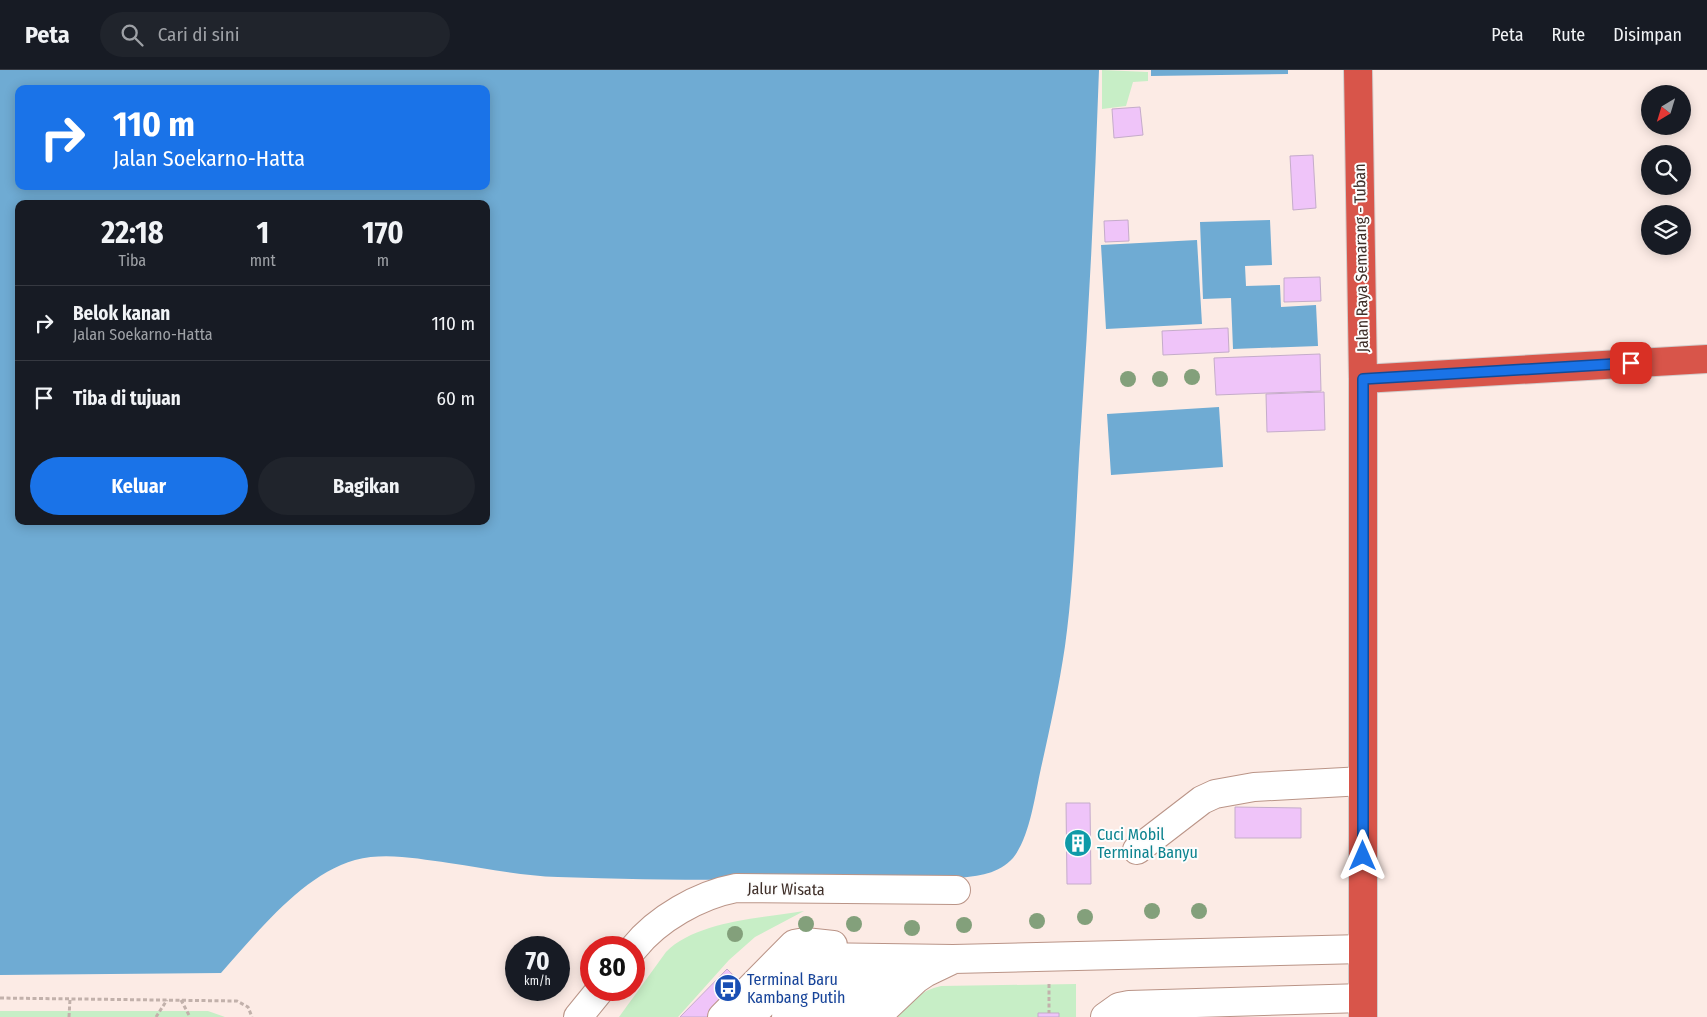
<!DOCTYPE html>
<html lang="id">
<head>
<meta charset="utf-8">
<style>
	body { margin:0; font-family:"Fira Sans Condensed",sans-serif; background:#20242c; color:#f1f3f6; height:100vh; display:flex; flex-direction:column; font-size:19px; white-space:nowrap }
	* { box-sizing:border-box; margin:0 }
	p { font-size:16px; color:#9ea1a6 }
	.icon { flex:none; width:28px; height:28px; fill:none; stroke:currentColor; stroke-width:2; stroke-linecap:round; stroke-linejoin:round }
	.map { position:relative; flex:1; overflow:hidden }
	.panel { position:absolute; left:15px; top:130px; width:475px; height:325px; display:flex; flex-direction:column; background:#171b24; border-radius:10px; box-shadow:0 2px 12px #0003 }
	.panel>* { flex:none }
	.banner { position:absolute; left:15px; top:15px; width:475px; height:105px; border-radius:10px; box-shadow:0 2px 12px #0003; background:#1a73e8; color:#fff; overflow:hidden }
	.needle { width:32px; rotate:218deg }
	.controls { position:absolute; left:1641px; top:15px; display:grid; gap:10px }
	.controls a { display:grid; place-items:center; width:50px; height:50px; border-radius:50%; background:#171b24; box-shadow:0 2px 12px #0003; font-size:25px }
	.speed { position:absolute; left:505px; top:866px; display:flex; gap:10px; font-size:25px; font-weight:700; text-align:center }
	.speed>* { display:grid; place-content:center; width:65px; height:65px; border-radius:50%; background:#171b24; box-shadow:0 2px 12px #0003; line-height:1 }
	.speed small { font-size:12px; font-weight:400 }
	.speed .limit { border:8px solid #d22; background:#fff; color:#111 }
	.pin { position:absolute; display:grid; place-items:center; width:42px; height:42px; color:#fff; margin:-21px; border-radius:10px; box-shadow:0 2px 8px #0006 }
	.me { position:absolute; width:55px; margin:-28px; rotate:0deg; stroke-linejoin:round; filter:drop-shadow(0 0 4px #0008) }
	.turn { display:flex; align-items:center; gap:18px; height:105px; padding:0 15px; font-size:22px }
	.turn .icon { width:65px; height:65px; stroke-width:2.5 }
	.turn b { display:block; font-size:35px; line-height:42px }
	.eta { display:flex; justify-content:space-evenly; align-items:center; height:85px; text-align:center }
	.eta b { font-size:30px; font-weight:700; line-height:35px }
	.button { display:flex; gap:10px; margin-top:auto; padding:10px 15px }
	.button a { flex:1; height:58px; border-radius:30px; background:#1a73e8; color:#fff; font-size:20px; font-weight:700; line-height:58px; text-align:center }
	.button a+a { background:#20242c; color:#f1f3f6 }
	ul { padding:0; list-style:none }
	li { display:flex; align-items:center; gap:15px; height:75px; padding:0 15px; border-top:1px solid #363941 }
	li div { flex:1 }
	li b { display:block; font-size:19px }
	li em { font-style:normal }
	header { display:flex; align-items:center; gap:30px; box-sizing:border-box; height:70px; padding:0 25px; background:#171b24; border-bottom:1px solid #363941 }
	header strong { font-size:24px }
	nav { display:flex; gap:28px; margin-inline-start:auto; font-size:18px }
	.search { width:350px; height:45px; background:#20242c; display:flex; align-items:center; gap:12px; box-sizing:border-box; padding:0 18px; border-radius:28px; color:#9ea1a6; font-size:19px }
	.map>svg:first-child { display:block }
	.green { fill:#c7eec6 }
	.water { fill:#6fabd3; fill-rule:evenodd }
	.building { fill:#efc4f9; stroke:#c5acca }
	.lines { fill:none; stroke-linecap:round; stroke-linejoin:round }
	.minor-casing { stroke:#ba9487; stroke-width:30 }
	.highway-casing { stroke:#d1cdcc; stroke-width:30 }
	.path { stroke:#c2b1ab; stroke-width:3; stroke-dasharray:4 2.5; stroke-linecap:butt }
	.minor { stroke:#fff; stroke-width:28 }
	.highway { stroke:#d8554a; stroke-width:28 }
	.tree { fill:#83a07b }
	.route-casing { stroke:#114b97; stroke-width:12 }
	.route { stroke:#1a73e8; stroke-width:9 }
	.labels { text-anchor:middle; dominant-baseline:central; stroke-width:4; stroke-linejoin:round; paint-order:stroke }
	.street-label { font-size:16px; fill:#3f2f29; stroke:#fdfdfd }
	.culture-label { font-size:16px; fill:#0d838f; stroke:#fdfdfd; text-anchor:start }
	.transit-label { font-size:16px; fill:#164399; stroke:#fdfdfd; text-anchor:start }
</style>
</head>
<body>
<header>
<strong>Peta</strong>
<div class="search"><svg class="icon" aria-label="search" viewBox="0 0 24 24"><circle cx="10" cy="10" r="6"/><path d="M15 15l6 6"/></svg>Cari di sini</div>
<nav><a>Peta</a><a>Rute</a><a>Disimpan</a></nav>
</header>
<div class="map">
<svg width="1707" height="947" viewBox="0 0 1707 947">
	<rect width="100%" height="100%" fill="#fcebe5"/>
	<path class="green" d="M1102,0l46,2v9l-15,1 -7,24 -24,3z
		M804,841l-49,26 -26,23 -51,57h-59l47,-65c30,-31 96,-34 138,-41z
		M1076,914v33h-182c15,-14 27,-27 47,-31z
		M0,941h208l17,6h-225z"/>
	<path class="water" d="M0,0h1099c-4,119 -10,238 -18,357 -5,71 -6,148 -16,219 -6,41 -15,82 -24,122 -6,27 -11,69 -28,90 -14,16 -35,18 -55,20 -133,1 -267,4 -400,-1 -37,-1 -73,-9 -109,-14 -31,-4 -63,-11 -94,-3 -53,15 -98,73 -134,113l-221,2zM19,19h467v97h-467zM19,134h467v317h-467z
		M1151,0h137v4l-137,2z
		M1270,150l2,45 -27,1 1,20 34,-1 1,22 35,-2 2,41 -85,3 -2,-51 -28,1 -3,-77z
		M1197,170l5,84 -96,5 -5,-84z
		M1219,337l4,60 -112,8 -4,-61z"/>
	<path class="building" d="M1140,37l3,28 -29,3 -2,-29z
		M1313,85l3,53 -23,2 -3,-54z
		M1128,150l1,21 -24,1 -1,-21z
		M1320,207l1,24 -37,1v-24z
		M1228,258l1,24 -66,3 -1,-24z
		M1320,284l1,37 -105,4 -2,-37z
		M1324,322l1,38 -58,2 -1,-38z
		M1066,733h24l1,81h-24z
		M1235,737l66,1v30h-66z
		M727,899l49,48h-96z
		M1038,943h21v4h-21z"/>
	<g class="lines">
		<g class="minor-casing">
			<path id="minor" d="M1137,780l65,-50 13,-6 39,-7 109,-6
				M634,878c23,-29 65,-53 102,-60l220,2
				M578,947l22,-27
				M722,947l72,-73 11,-2 28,3
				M750,947l52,-53 11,-7 140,2 410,-10
				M786,947c27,-29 34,-44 76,-50
				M818,947l28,-27 37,-17
				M848,947l15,-15 30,-21
				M876,947l40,-38 9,-6 25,-12
				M1105,947l14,-10 10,-2 234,-7"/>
		</g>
		<g class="highway-casing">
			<path id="highway" d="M1358,0l5,309v638
				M1363,309l344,-20"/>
		</g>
		<path class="path" d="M1049,914v29
			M0,928l237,3 11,6 4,10
			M181,930l9,17
			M69,947l1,-18
			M156,947l11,-17"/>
		<use href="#minor" class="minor"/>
		<use href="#highway" class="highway"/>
	</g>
	<g class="tree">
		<circle cx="1192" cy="307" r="8"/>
		<circle cx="1128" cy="309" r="8"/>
		<circle cx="1160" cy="309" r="8"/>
		<circle cx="1152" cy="841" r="8"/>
		<circle cx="1199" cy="841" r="8"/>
		<circle cx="1085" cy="847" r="8"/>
		<circle cx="1037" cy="851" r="8"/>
		<circle cx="806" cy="854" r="8"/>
		<circle cx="854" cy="854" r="8"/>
		<circle cx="964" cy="855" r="8"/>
		<circle cx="912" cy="858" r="8"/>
		<circle cx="735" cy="864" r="8"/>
	</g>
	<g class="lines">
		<g class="route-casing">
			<path id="route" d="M1363,786v-477l268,-16"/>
		</g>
		<use href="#route" class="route"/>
	</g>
	<defs>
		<g id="building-disc" transform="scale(1.4375)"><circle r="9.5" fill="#0f9aa8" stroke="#fdfdfd"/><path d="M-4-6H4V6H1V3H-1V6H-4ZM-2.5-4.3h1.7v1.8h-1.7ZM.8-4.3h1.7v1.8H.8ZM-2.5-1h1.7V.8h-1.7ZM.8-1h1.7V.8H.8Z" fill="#fff"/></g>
		<g id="bus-disc" transform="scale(1.4375)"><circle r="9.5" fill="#1a4fb4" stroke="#fdfdfd"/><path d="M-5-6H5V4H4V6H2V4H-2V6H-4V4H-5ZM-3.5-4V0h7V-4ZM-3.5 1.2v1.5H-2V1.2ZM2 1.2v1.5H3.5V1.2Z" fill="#fff"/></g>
	</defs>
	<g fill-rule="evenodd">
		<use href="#building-disc" x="1078" y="773"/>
		<use href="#bus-disc" x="728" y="918"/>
	</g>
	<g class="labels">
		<g class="street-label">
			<text transform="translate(1361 188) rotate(-91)">Jalan Raya Semarang - Tuban</text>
			<text transform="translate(786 819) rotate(1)">Jalur Wisata</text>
		</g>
		<g class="culture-label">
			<text x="1097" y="764">Cuci Mobil<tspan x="1097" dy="18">Terminal Banyu</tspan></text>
		</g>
		<g class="transit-label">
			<text x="747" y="909">Terminal Baru<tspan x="747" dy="18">Kambang Putih</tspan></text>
		</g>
	</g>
</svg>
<div class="controls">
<a><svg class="needle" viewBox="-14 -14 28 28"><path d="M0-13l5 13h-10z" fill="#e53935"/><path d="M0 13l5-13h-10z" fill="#9ea1a6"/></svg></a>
<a><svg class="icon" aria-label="search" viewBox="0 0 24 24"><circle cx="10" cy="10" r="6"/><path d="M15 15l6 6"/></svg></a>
<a><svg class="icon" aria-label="layers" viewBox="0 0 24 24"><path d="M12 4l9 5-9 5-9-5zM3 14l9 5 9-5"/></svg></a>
</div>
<div class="speed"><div>70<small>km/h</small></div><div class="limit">80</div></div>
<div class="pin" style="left:1631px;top:293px;background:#d93025"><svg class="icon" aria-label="arrive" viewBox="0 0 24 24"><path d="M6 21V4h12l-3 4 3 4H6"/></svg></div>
<svg class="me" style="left:1363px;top:786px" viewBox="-20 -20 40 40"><path d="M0-17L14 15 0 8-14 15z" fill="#1a73e8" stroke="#fff" stroke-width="4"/></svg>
<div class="banner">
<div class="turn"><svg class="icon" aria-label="right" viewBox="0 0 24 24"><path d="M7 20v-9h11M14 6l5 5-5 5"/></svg><div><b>110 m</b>Jalan Soekarno-Hatta</div></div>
</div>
<section class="panel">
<div class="eta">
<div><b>22:18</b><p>Tiba</p></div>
<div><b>1</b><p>mnt</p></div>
<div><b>170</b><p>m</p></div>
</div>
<ul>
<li><svg class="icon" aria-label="right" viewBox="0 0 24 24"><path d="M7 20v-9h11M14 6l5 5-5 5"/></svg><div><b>Belok kanan</b><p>Jalan Soekarno-Hatta</p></div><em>110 m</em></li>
<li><svg class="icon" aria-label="arrive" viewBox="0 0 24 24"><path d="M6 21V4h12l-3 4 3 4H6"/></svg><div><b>Tiba di tujuan</b></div><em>60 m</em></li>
</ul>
<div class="button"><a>Keluar</a><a>Bagikan</a></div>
</section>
</div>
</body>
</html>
